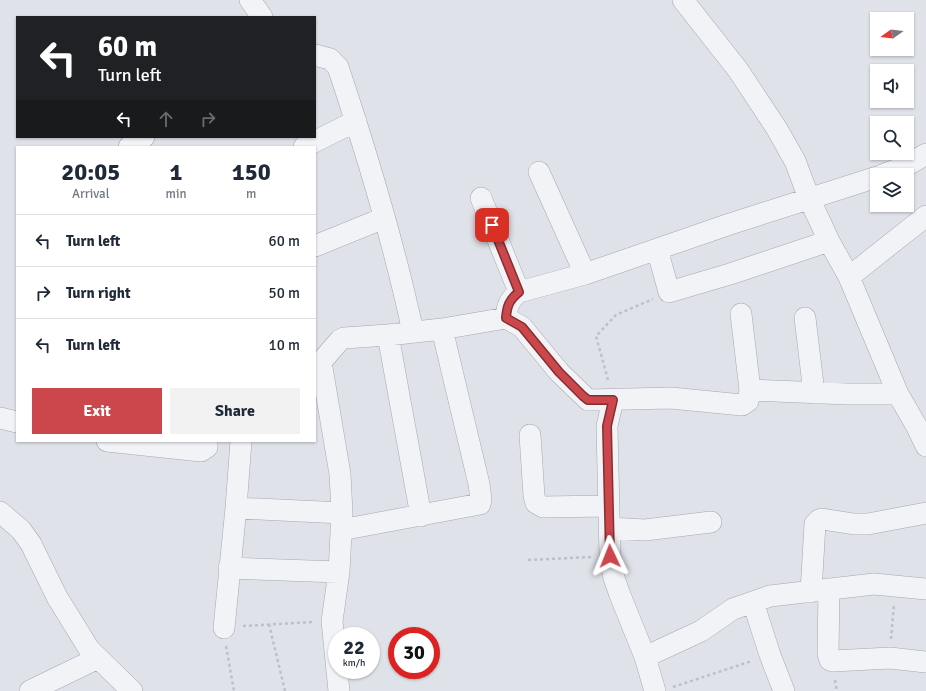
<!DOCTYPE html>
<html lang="en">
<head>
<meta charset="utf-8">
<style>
	body { margin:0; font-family:Signika,sans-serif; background:#f2f2f3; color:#1f2937; height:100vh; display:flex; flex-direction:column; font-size:15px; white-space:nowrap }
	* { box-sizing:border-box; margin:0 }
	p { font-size:13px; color:#747a83 }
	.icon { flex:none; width:22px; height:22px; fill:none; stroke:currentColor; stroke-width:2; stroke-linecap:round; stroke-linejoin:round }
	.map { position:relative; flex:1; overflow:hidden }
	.side { position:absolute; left:16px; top:146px; width:300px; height:296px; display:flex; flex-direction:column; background:#fff; border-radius:0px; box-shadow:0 1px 3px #0004 }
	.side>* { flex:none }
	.banner { position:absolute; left:16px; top:16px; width:300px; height:122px; border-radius:0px; box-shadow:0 1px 3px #0004; background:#202124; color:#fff; overflow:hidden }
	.needle { width:26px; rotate:256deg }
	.tools { position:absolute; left:870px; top:12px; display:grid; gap:8px }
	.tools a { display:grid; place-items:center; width:44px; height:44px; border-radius:0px; background:#fff; box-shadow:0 1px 3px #0004; font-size:20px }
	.speed { position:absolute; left:328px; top:627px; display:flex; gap:8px; font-size:20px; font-weight:700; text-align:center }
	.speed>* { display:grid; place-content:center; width:52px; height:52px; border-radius:50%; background:#fff; box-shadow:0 1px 3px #0004; line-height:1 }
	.speed small { font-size:10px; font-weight:400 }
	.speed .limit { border:6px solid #d22; background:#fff; color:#111 }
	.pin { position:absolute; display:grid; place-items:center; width:34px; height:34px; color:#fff; margin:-17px; border-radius:8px; box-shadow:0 2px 6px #0006 }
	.me { position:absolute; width:44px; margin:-22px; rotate:358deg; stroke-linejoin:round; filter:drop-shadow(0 0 3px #0008) }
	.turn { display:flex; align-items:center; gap:14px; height:84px; padding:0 16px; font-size:18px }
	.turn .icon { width:52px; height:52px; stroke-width:2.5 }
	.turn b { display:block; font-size:28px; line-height:34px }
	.lanes { display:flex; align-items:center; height:38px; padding:0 16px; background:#0003; justify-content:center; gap:20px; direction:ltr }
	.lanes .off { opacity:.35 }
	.eta { display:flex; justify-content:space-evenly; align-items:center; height:68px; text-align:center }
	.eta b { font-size:24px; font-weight:700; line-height:28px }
	.cta { display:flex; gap:8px; margin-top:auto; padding:8px 16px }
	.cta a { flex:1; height:46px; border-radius:0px; background:#cb474c; color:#fff; font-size:16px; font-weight:700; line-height:46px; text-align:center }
	.cta a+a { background:#f2f2f3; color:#1f2937 }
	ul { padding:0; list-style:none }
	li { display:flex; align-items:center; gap:12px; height:52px; padding:0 16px; border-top:1px solid #e0e1e3 }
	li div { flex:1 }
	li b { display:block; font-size:15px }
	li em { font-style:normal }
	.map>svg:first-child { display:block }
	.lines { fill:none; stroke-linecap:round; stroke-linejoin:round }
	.street-casing { stroke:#a5a8b2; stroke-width:22 }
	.path { stroke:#bec0c7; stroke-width:2.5; stroke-dasharray:3 3; stroke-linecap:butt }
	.street { stroke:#f2f3f7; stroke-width:21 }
	.route-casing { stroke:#842e31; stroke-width:10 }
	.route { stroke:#cb474c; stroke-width:7 }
</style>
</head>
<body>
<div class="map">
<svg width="926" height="691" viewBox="0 0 926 691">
	<rect width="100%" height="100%" fill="#dfe2e8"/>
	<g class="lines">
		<g class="street-casing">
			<path id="street" d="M250,0l12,17
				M683,0l55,70 39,59 18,32 14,37 20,43 20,36 49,117 19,33 9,19
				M315,55l15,4 8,8c29,87 56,176 75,265
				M129,147l15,-10
				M304,147l52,-26
				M539,172l46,102
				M882,175l24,-9 20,-12
				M481,198l38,94
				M315,246l69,-28
				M657,249l12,43 61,-18 99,-33
				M849,277l77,-61
				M506,318c1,-12 3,-18 13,-26l66,-18 145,-50 147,-47
				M805,318l9,75
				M388,335l33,181
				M321,362l19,112 2,39 -3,59 -7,49 7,70
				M315,363l6,-1 19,-22 4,-2 44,-3 54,-6 64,-11 16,9 37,45 29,28 83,-2 71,7 6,-4 2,-11 -9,-76
				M750,390l98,4h50
				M613,400l-6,26 3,130 4,22 6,17 25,62 10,34
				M0,418l17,4
				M530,435l4,61 2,7 7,4 65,-1
				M107,441l94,10 6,-4v-6
				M236,508l106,5
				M0,512l21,18 10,14 26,53 32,52 43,42
				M609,528l36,2 66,-8
				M341,530l139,-26 1,-4 -2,-16 -37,-155
				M229,568l110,4
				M829,589l-1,65 2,6 3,1 57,-3 36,4
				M811,592l4,-68 4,-4 3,-1 32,5h14l58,-11
				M753,602l17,53 14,36
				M224,628l12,-120 5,-67
				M645,657l56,-26 32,-22 37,-13 104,-12 52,5
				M30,691l68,-33"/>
		</g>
		<path class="path" d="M608,380l-12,-44 20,-21 37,-16
			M528,560l63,-3
			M269,624l16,67
			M243,626l70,-4
			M891,639l3,-35
			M226,646l8,45
			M835,680l2,11
			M673,687l79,-26"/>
		<use href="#street" class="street"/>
	</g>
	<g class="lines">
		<g class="route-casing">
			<path id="route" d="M492,225l27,67c-10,8 -12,14 -13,26l16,9 37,45 24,24 5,4h25l-6,26 3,130"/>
		</g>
		<use href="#route" class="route"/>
	</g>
</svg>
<div class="tools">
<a><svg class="needle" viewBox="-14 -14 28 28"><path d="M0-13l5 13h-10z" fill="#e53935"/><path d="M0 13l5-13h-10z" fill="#747a83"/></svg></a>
<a><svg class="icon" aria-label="sound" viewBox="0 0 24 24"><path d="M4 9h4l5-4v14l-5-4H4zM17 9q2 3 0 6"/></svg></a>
<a><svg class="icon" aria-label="search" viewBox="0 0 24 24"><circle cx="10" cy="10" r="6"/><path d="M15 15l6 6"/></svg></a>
<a><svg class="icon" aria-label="layers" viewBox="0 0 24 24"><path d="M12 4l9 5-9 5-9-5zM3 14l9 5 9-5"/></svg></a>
</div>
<div class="speed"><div>22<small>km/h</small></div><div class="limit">30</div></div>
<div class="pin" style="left:492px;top:225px;background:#d93025"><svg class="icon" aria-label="arrive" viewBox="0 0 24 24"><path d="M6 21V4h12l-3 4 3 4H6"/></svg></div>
<svg class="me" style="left:610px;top:556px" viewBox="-20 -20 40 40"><path d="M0-17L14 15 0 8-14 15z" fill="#cb474c" stroke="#fff" stroke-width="4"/></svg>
<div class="banner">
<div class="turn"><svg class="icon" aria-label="left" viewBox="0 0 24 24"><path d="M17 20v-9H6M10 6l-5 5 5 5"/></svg><div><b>60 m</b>Turn left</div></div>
<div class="lanes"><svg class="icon" aria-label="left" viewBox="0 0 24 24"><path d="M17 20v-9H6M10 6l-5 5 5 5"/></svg><svg class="icon off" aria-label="ahead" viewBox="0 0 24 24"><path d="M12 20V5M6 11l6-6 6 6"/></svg><svg class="icon off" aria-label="right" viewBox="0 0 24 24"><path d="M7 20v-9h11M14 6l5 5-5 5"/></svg></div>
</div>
<section class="side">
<div class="eta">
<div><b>20:05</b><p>Arrival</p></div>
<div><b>1</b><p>min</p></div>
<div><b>150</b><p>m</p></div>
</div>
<ul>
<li><svg class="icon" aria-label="left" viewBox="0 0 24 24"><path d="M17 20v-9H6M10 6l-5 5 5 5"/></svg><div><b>Turn left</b></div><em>60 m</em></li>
<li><svg class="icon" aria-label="right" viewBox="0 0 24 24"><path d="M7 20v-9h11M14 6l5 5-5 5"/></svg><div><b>Turn right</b></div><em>50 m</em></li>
<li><svg class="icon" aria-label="left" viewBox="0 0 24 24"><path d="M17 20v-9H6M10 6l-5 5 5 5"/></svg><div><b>Turn left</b></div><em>10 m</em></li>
</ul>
<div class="cta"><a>Exit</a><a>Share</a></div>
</section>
</div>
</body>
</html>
